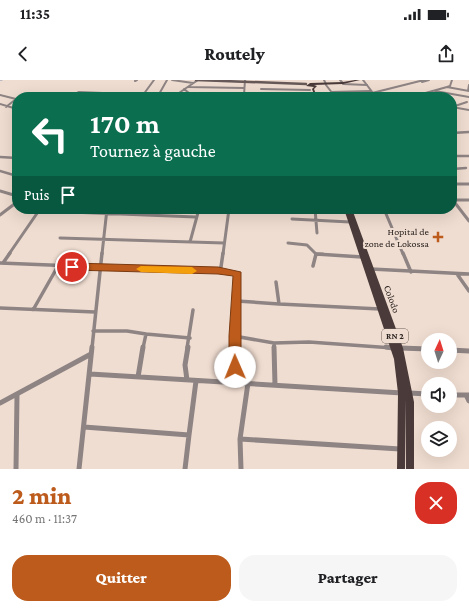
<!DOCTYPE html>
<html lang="fr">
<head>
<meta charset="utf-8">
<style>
	body { margin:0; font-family:"Crimson Pro",serif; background:#f6f6f6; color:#202124; height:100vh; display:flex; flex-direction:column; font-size:15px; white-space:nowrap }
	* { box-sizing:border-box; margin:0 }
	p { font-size:13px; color:#757577 }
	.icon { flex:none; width:22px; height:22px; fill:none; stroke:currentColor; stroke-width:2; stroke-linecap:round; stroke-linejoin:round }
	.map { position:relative; height:389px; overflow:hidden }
	.drawer { display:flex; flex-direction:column; background:#fff; flex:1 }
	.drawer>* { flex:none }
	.banner { position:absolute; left:12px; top:12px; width:445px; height:122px; border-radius:16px; box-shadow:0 4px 16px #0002; background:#0b6e4f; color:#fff; overflow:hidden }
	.needle { width:26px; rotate:4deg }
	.controls { position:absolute; left:421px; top:253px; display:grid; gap:8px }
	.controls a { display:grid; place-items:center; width:36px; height:36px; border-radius:50%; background:#fff; box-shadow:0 4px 16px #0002; font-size:20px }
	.pin { position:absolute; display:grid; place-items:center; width:34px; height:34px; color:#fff; margin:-17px; border:2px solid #fff; border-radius:50%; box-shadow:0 1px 4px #0007 }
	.me { position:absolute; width:44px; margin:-22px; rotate:359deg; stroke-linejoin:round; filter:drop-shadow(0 0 3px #0008) }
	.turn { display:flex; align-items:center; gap:14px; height:84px; padding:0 12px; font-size:18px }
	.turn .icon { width:52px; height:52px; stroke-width:2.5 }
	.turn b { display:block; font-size:28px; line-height:34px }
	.then { display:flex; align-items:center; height:38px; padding:0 12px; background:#0003; gap:8px; font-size:15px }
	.round { display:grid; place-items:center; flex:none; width:42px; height:42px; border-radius:16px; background:#f6f6f6 }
	.overview { display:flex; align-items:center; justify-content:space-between; height:68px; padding:0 12px }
	h1 { font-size:24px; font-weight:800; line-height:30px; color:#bc5b1b }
	.primary-button { display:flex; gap:8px; margin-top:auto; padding:8px 12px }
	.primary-button a { flex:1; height:46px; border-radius:16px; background:#bc5b1b; color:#fff; font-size:16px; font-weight:800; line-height:46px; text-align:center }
	.primary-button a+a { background:#f6f6f6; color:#202124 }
	.status { display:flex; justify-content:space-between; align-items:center; height:28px; padding:0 20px; background:#fff; direction:ltr }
	.status svg { height:11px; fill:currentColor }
	header { display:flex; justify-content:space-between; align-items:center; height:52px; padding:0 12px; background:#fff; font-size:18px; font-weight:800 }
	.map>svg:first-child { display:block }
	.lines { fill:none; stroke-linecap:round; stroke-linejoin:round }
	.stream { stroke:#8795b2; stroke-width:1 }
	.minor-far4 { stroke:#8e8484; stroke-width:2 }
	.minor-far3 { stroke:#8e8484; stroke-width:2.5 }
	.minor-far2 { stroke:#8e8484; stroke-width:3 }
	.minor-far1 { stroke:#8e8484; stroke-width:3.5 }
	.minor { stroke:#8e8484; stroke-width:5 }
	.tertiary { stroke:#8e8484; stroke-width:2 }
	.secondary { stroke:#665958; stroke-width:2.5 }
	.primary { fill:#4a3b3a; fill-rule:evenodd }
	.route { fill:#bc5b1b; stroke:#7a3b12 }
	.slow { fill:#f59e0b }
	.poi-dot { fill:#bc5b1b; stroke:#f0ddd1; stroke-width:1.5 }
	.labels { text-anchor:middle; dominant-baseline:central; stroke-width:4; stroke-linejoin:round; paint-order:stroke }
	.shield { fill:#f0ddd1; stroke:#665c55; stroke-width:1 }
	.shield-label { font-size:9px; font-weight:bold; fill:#2b2420 }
	.poi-label { font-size:10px; fill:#2b2420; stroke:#f0ddd1; text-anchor:end }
	.street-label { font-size:10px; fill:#2b2420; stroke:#f0ddd1 }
</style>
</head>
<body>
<div class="status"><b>11:35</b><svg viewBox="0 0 49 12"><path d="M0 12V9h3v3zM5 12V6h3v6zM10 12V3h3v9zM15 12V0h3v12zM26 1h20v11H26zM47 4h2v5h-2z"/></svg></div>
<header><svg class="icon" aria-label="back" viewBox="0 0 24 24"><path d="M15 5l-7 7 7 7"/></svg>Routely<svg class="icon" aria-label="share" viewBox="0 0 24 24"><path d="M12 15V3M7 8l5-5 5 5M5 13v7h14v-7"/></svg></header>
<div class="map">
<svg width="469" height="389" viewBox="0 0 469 389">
	<rect width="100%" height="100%" fill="#f0ddd1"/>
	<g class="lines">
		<path class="stream" d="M0,0h2"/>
		<path class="minor-far4" d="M172,0l21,3
			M324,0l2,4
			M340,0l3,3
			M135,1l2,-1
			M422,2l7,-2
			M343,4l24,1
			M326,5l7,9
			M188,7l56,1
			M447,7l3,-1 2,-6
			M184,9l10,8
			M261,9l49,1
			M435,11l34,6
			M468,11l1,-6
			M331,12l40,-1
			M190,13l125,3
			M0,15l16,4 -10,8
			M143,15l11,-15
			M244,15l1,-15
			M158,16l9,-16
			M69,17l10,-5 95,4
			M173,17l25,-17
			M356,17l68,-17
			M411,17l36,-10 22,4
			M0,24l17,5
			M452,27l15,-5"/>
		<path class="minor-far3" d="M452,53l17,-1
			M452,76h17
			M0,77l17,1
			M452,89l14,-1
			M0,91l17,5"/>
		<path class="minor-far2" d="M452,104h17
			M0,111l17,5
			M452,119l17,22
			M453,120h16
			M58,129l12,3 126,5
			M315,129l2,24
			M355,129l30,2
			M384,129l19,45
			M0,135l17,-13
			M292,139l58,3
			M60,158l164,5
			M190,162l9,-33
			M288,163l19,2 9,9
			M9,174l31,-45
			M102,174l5,-45
			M223,174l6,-45
			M316,174h7"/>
		<path class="minor-far1" d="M403,173l8,19
			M0,183l197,8 21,-1 18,3 2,2 -4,73
			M3,183l7,-10
			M313,186l3,-12 46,3
			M371,189l98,5
			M218,190l3,-3 2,-14
			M457,194l12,17
			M237,221l42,3 -3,-22
			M279,224l101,5
			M0,228l95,4
			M33,230l25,-44
			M93,251h34l19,3 -3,14
			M146,254l44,4
			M234,256l40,7
			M92,268l10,-95
			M187,268l6,-38
			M274,268v-5l35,-1 84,6
			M400,268h13"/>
		<path class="minor" d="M234,267l1,35
			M274,267l1,38
			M386,267l7,1
			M400,268l28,1
			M450,270l19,1
			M90,294l312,19
			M138,297l5,-30
			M187,300l-2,-15 3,-18
			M409,313l19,1
			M450,315h19
			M466,315l3,6
			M0,323l91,-49
			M84,347l105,8 -4,34
			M189,355l7,-54
			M240,359l160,10
			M16,389l1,-74
			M79,389l13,-122
			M241,389l-1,-30 8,-56"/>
		<path class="tertiary" d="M363,0l10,13 22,4
			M452,27l17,3"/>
		<path class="secondary" d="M196,0l110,4"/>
		<path class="primary" d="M355,0h5l-17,4 -29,1 3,1 -3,3 3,8h-2l-3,-8 2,-2 -8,-1 4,-3 33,-1z
			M344,129h8l51,139 11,54v67h-8v-70l-1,70h-8l1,-76 -4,-34z"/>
	</g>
	<path class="route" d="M72,183l146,4 23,5v95l-2,4 -4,2 -4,-2 -2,-4v-31l4,-60 -15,-2 -146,-4 -4,-3z"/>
	<path class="slow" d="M141,186l51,1 5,4 -5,3 -51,-2 -5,-3z"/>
	<path class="poi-dot" d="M436 151h4v4h4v4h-4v4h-4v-4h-4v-4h4z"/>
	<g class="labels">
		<rect class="shield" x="382" y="249" width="26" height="14" rx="3"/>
		<g class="shield-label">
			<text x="395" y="256">RN 2</text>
		</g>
		<g class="poi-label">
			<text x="429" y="151">Hopital de<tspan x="429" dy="12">zone de Lokossa</tspan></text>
		</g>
		<g class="street-label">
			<text transform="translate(392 219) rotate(70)">Colodo</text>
		</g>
	</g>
</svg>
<div class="controls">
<a><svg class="needle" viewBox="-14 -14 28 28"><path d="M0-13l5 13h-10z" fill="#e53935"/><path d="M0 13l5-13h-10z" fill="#757577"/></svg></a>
<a><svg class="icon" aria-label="sound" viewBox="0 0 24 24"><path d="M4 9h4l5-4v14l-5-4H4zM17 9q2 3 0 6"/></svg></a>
<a><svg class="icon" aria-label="layers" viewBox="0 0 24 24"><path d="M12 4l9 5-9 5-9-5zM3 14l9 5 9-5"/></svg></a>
</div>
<div class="pin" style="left:72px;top:187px;background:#d93025"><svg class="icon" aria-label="arrive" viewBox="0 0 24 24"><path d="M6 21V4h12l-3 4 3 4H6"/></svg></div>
<svg class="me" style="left:235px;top:287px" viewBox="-20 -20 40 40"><circle r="19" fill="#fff"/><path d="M0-13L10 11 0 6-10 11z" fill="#bc5b1b"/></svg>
<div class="banner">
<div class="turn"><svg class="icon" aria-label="left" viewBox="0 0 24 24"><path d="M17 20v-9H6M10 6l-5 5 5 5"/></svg><div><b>170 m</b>Tournez à gauche</div></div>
<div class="then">Puis<svg class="icon" aria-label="arrive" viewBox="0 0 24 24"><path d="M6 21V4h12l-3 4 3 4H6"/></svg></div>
</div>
</div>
<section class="drawer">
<div class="overview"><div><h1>2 min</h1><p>460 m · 11:37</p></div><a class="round" style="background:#d93025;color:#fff"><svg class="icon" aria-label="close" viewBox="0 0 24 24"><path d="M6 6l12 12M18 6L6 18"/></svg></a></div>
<div class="primary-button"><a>Quitter</a><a>Partager</a></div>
</section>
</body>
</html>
